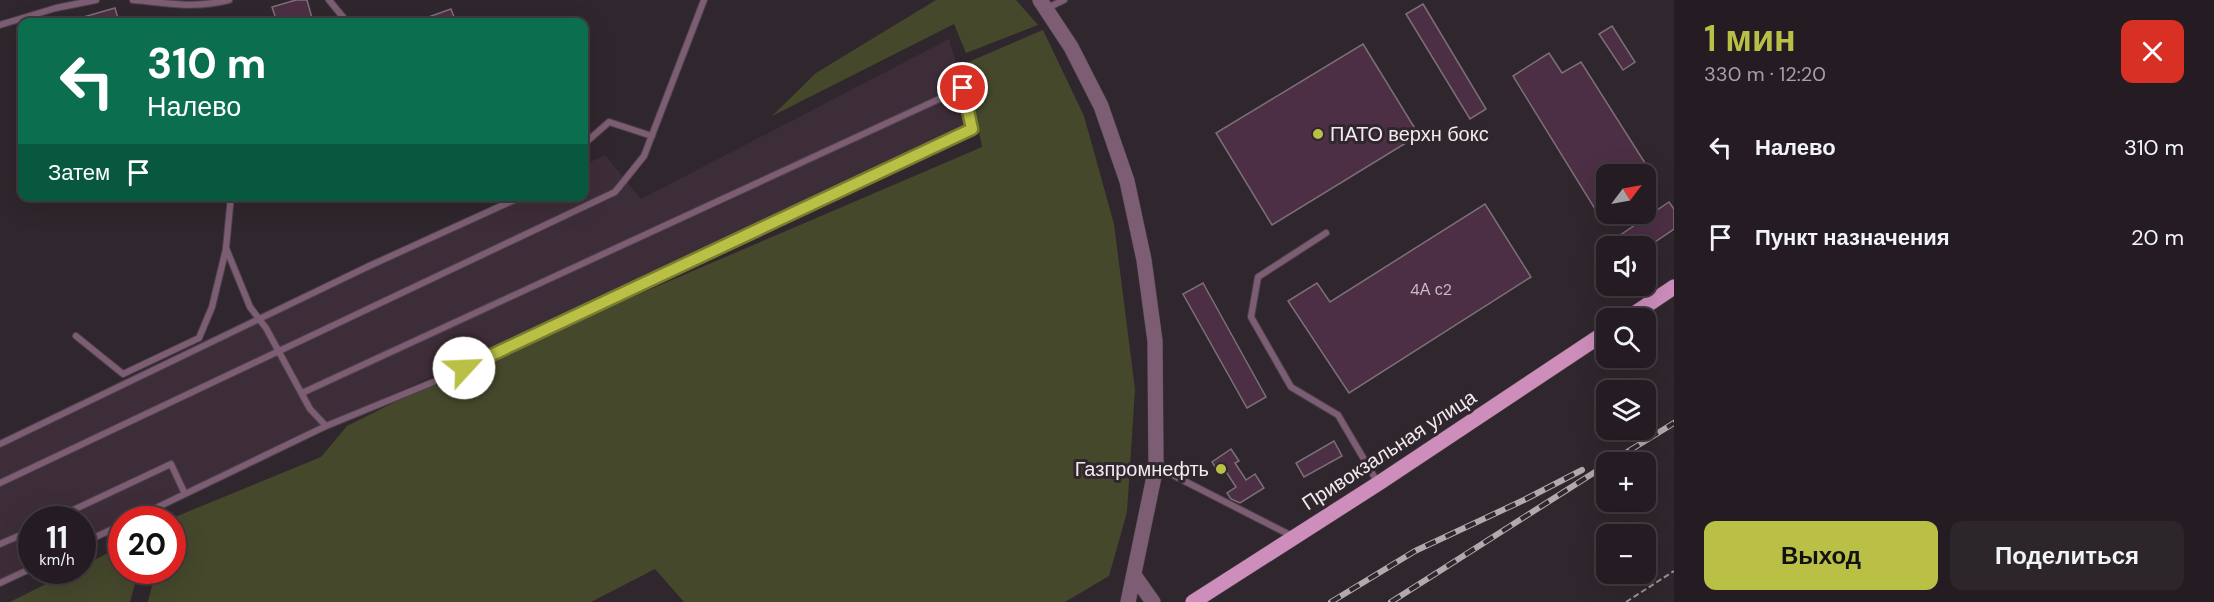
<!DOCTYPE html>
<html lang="ru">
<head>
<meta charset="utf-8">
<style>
	body { margin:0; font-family:"DM Sans",sans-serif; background:#2c252a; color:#f1f3f6; height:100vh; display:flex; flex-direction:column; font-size:22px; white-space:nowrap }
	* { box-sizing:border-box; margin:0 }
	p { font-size:20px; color:#a3a1a5 }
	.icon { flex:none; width:33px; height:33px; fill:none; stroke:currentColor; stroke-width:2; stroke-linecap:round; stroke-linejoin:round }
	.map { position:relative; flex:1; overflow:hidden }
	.panel { display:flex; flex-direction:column; background:#241c22; width:540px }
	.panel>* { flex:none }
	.top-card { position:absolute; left:18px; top:18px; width:570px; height:183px; border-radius:12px; box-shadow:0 6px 24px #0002,0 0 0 2px #413a40; background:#0b6e4f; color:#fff; overflow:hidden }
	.needle { width:39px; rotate:58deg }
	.controls { position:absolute; left:1596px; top:164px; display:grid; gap:12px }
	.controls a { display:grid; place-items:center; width:60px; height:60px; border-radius:12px; background:#241c22; box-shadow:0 6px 24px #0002,0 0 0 2px #413a40; font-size:30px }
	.speed { position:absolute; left:18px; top:506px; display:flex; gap:12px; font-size:30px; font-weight:700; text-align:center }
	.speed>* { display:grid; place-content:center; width:78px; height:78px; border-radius:50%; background:#241c22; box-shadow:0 6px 24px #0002,0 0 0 2px #413a40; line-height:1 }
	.speed small { font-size:15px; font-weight:400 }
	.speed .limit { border:9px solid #d22; background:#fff; color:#111 }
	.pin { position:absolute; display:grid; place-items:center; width:51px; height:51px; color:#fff; margin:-26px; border:3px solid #fff; border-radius:50%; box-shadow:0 2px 6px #0007 }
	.me { position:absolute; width:66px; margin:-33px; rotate:65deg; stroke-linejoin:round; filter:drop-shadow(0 0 4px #0008) }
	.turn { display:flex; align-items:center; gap:21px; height:126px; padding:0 30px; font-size:27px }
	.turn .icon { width:78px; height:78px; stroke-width:2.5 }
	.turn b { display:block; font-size:42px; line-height:51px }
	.then { display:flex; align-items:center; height:57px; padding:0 30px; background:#0003; gap:12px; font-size:22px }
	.round { display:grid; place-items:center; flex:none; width:63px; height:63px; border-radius:12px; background:#2c252a }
	.summary { display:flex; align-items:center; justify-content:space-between; height:102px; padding:0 30px }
	h1 { font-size:36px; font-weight:600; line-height:45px; color:#bac046 }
	.primary-button { display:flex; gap:12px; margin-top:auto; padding:12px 30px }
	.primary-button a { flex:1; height:69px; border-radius:12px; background:#bac046; color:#111; font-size:24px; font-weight:600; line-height:69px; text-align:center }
	.primary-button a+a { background:#2c252a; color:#f1f3f6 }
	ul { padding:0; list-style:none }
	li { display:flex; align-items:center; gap:18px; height:90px; padding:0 30px }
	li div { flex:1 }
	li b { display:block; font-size:22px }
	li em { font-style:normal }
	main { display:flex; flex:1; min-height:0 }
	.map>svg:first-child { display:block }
	.built { fill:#3d2d38 }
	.green { fill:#46482c }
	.building { fill:#4c2f44; stroke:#7c7078; stroke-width:1.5 }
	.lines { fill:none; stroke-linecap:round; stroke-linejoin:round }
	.service-casing { stroke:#4b4148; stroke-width:8 }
	.tertiary-casing { stroke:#4b4148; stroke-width:16 }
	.primary-casing { stroke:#4b4148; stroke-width:16 }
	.path { stroke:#999096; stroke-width:2; stroke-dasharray:6 3; stroke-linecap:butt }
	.service { stroke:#7c5d73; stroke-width:6 }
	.tertiary { stroke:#7c5d73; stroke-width:15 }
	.primary { stroke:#cd8ebc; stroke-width:15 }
	.rail-casing { stroke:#b1a9ae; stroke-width:6 }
	.rail { stroke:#30262d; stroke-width:4; stroke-dasharray:11; stroke-linecap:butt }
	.route-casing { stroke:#797d2e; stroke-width:15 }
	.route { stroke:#bac046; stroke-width:10 }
	.poi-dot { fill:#bac046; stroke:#30262d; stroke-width:2 }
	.labels { text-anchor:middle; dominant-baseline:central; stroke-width:6; stroke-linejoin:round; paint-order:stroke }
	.number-label { font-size:16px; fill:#c8bbc4 }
	.poi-label { font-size:20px; fill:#f1eaee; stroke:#30262d; text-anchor:start }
	.street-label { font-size:20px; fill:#f1eaee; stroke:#30262d }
</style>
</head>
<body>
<main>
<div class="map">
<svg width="1674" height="602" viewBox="0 0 1674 602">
	<rect width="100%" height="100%" fill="#30262d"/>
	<path class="built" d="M949,39l24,82 -844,398h-7l-1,4 -38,18 -1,-22h-50l-1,46 -31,15v-140l516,-243 68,-1v-31l21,-10 36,44z"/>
	<path class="green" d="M936,0h80l22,25 -72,28 -12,-29 -182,92 44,-43z
		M1043,30l41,86 30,108 21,165 -8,123 -18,64 -44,26h-381l-29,-33 -64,33h-443l8,-32h16v-51h-2l151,-62 26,-31 96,-48 539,-231 -16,-84z
		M121,546l1,24h17l-9,32h-120l64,-32h8l1,-4z"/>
	<path class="building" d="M296,0h11l6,22h-36l-5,-15z
		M1423,4l63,105 -16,10 -64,-105z
		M115,8l4,14h-46v-2z
		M451,9l5,13h-39v-1z
		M1612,26l23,36 -12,8 -24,-36z
		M1363,44l56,91 -147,90 -56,-92z
		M1549,53l13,20 19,-11 71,112h-46v28l-11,7 -82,-133z
		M1669,202l5,7v20l-25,17h-32l-4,-6z
		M1485,204l46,73 -182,116 -61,-92 29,-18 13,19z
		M1203,283l63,114 -19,11 -64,-114z
		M1334,441l8,15 -38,21 -8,-14z
		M1231,449l8,12 -4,2 11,17 9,-6 9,14 -24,15 -9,-4 -4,-6 9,-6 -11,-17 -6,3 -7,-11z"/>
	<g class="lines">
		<g class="service-casing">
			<path id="service" d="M133,0c37,3 59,9 96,0
				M329,0l18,22
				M1047,8l17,-8
				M0,25l56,-17 40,-8
				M584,144l25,-22 43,14
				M231,196l-5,52 24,59 16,21 44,81 16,17
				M1326,233l-68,44 -7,40 40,70 47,28 40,68
				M76,336l47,38 76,-36 13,-31 14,-58
				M0,444l367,-177 156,-71
				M1157,467l135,69
				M0,483l615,-291 29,-36 60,-156
				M54,519l117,-55 14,30
				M133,519l193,-93 117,-48 529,-249 -9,-41 -661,305
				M82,543l40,-18
				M0,544l32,-14
				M0,583l32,-15"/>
		</g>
		<g class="tertiary-casing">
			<path id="tertiary" d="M1040,0l31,47 30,59 26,75 17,79 11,81 1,126 -28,135
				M1134,575l19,27"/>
		</g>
		<g class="primary-casing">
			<path id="primary" d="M1628,318l46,-31
				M1193,602l186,-119 227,-151"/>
		</g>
		<path class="path" d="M1626,602l48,-31"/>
		<use href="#service" class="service"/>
		<use href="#tertiary" class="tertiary"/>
		<use href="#primary" class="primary"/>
		<g class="rail-casing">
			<path id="rail" d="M1611,462l63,-39
				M1331,602l84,-51 109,-51 58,-30
				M1391,602l215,-137"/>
		</g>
		<use href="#rail" class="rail"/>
	</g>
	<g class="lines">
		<g class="route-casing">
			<path id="route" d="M464,368l508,-239 -9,-41"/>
		</g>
		<use href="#route" class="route"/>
	</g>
	<g class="poi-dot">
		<circle cx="1318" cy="134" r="6"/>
		<circle cx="1221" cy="469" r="6"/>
	</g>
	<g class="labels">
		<g class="number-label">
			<text x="1431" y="289">4А с2</text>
		</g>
		<g class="poi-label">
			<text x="1330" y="134">ПАТО верхн бокс</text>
			<text x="1209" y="469" text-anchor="end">Газпромнефть</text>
		</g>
		<g class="street-label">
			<text transform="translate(1389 450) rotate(-33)">Привокзальная улица</text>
		</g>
	</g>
</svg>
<div class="controls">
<a><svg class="needle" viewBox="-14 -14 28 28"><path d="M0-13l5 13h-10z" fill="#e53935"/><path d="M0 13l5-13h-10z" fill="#a3a1a5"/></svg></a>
<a><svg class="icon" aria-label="sound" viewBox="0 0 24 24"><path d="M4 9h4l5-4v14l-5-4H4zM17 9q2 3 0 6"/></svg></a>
<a><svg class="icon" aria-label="search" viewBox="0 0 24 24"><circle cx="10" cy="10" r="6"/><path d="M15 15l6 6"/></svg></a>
<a><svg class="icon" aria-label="layers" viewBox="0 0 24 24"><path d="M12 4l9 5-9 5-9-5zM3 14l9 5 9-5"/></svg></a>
<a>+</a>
<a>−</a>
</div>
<div class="speed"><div>11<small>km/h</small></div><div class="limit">20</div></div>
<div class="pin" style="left:963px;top:88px;background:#d93025"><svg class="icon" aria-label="arrive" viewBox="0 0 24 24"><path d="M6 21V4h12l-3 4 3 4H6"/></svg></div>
<svg class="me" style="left:464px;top:368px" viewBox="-20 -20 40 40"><circle r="19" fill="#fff"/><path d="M0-13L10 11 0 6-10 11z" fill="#bac046"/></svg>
<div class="top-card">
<div class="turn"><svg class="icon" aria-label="left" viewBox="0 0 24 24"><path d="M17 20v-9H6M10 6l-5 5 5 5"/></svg><div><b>310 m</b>Налево</div></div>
<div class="then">Затем<svg class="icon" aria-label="arrive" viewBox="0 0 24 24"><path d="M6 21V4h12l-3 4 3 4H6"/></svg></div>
</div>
</div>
<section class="panel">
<div class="summary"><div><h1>1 мин</h1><p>330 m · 12:20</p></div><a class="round" style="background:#d93025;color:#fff"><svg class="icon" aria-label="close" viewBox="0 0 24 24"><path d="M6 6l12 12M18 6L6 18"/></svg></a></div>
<ul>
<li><svg class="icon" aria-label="left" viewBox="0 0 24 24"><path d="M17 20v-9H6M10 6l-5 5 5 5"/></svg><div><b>Налево</b></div><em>310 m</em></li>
<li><svg class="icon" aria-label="arrive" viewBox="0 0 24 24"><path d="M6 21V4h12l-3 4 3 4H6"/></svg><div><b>Пункт назначения</b></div><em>20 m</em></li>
</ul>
<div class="primary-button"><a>Выход</a><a>Поделиться</a></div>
</section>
</main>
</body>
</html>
